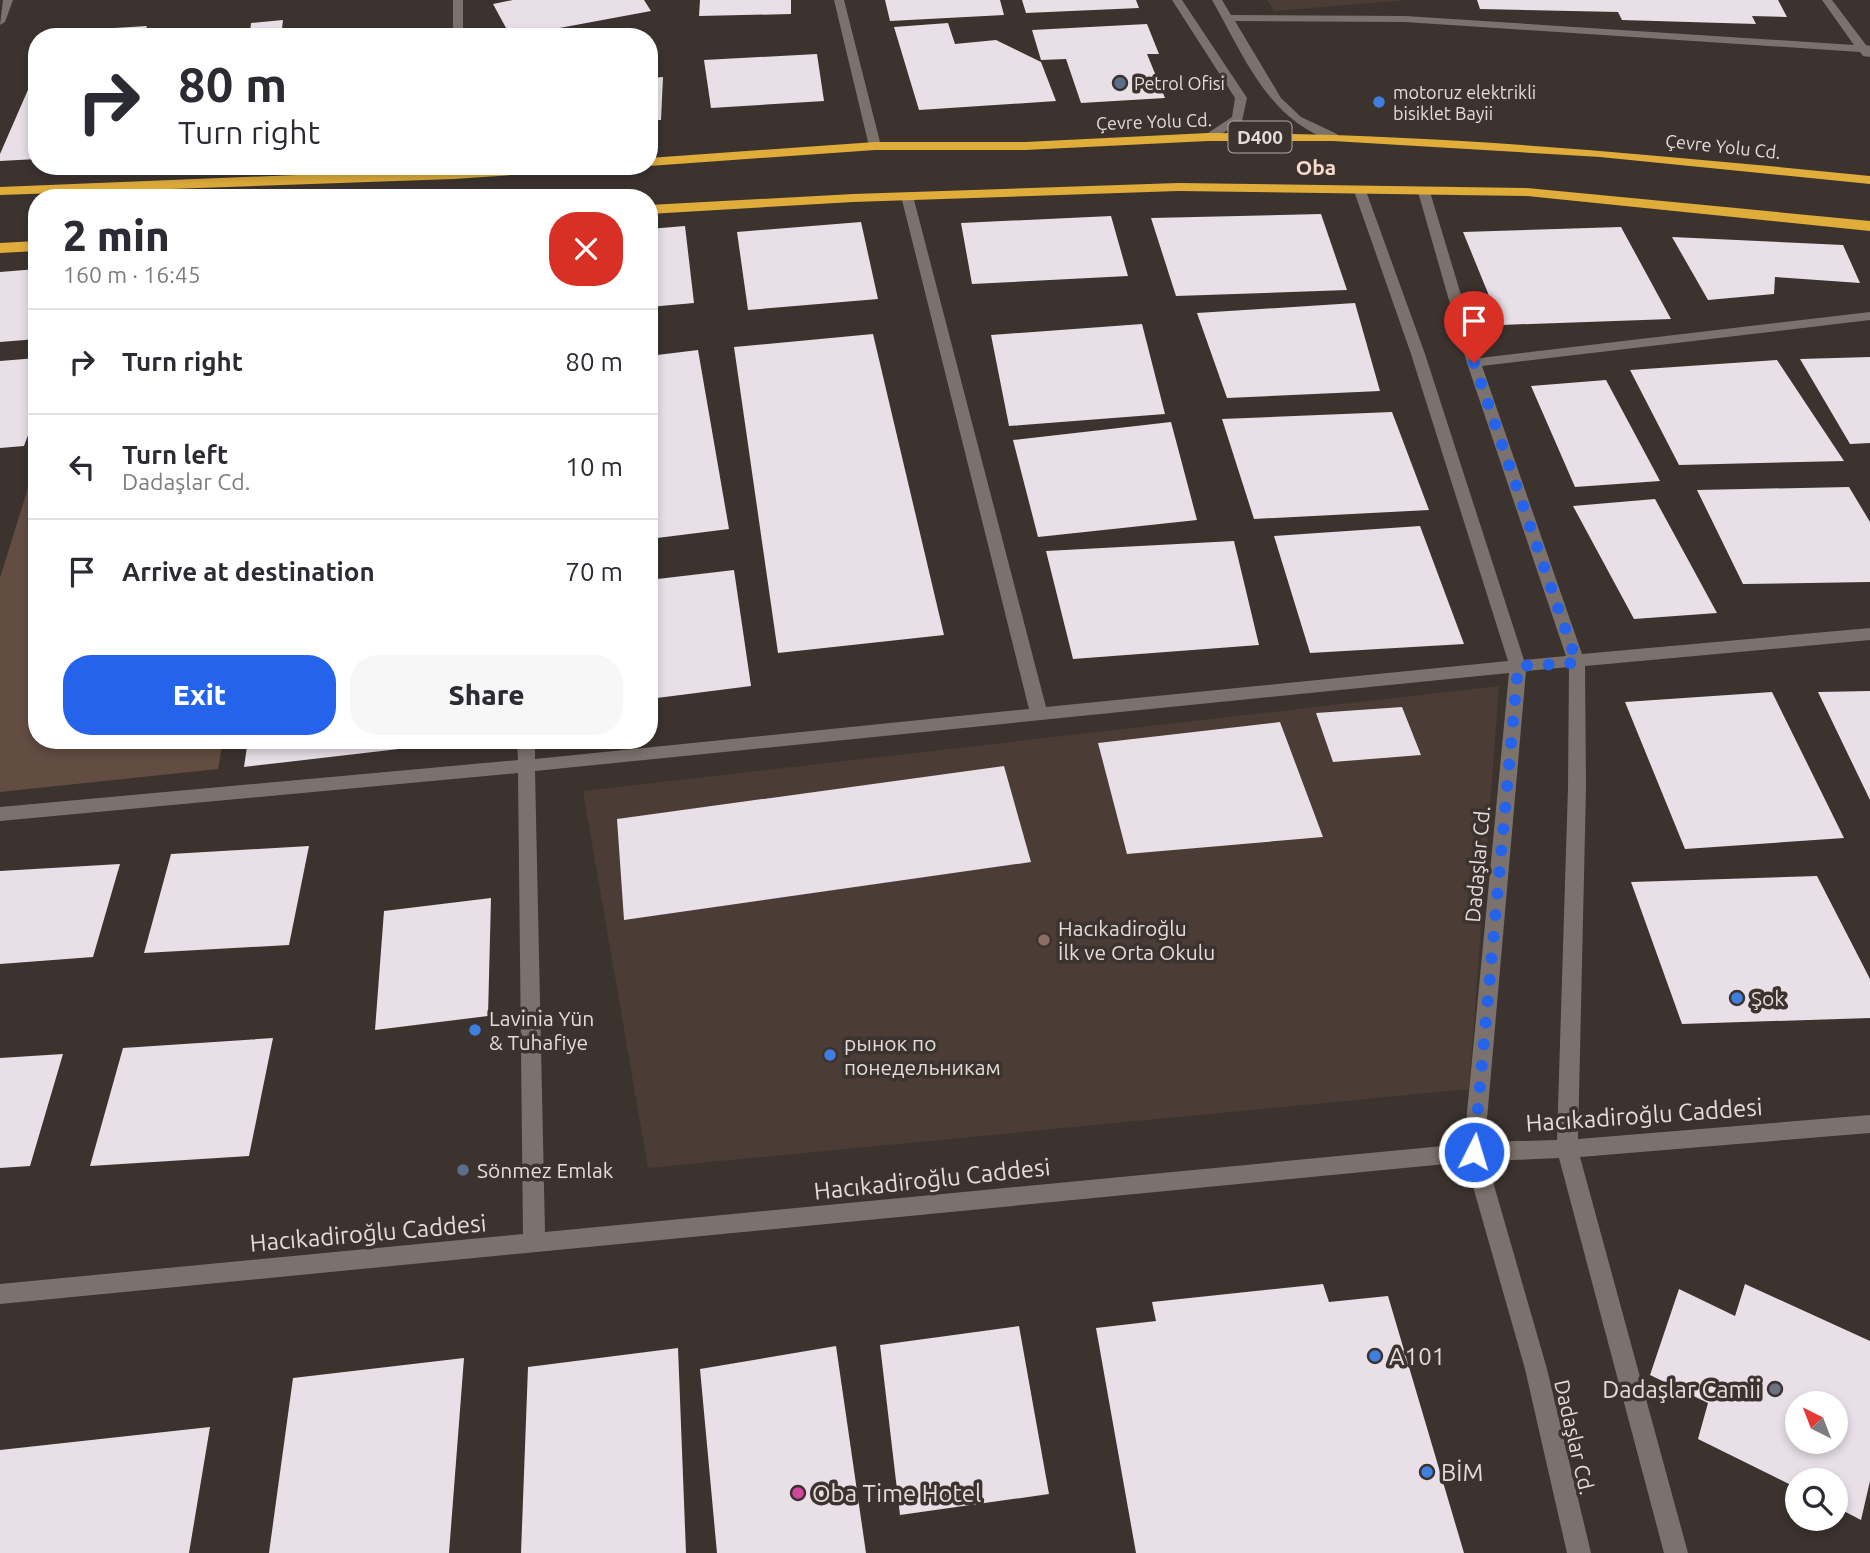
<!DOCTYPE html>
<html lang="en">
<head>
<meta charset="utf-8">
<style>
	body { margin:0; font-family:Ubuntu,sans-serif; background:#f7f7f7; color:#2b2b33; height:100vh; display:flex; flex-direction:column; font-size:26px; white-space:nowrap }
	* { box-sizing:border-box; margin:0 }
	p { font-size:23px; color:#7c7c81 }
	.icon { flex:none; width:38px; height:38px; fill:none; stroke:currentColor; stroke-width:2; stroke-linecap:round; stroke-linejoin:round }
	.map { position:relative; flex:1; overflow:hidden }
	.side { position:absolute; left:28px; top:189px; width:630px; height:560px; display:flex; flex-direction:column; background:#fff; border-radius:28px; box-shadow:0 4px 10px #0003 }
	.side>* { flex:none }
	.top-card { position:absolute; left:28px; top:28px; width:630px; height:147px; border-radius:28px; box-shadow:0 4px 10px #0003; background:#fff; color:#2b2b33; overflow:hidden }
	.needle { width:46px; rotate:318deg }
	.fabs { position:absolute; left:1785px; top:1391px; display:grid; gap:14px }
	.fabs a { display:grid; place-items:center; width:63px; height:63px; border-radius:50%; background:#fff; box-shadow:0 4px 10px #0003; font-size:35px }
	.pin { position:absolute; display:grid; place-items:center; width:60px; height:60px; color:#fff; margin:-72px -30px; border-radius:50% 50% 50% 0; rotate:-45deg; box-shadow:0 0 7px #0007 }
	.pin .icon { rotate:45deg }
	.me { position:absolute; width:77px; margin:-38px; rotate:5deg; stroke-linejoin:round; filter:drop-shadow(0 0 5px #0008) }
	.turn { display:flex; align-items:center; gap:24px; height:147px; padding:0 35px; font-size:32px }
	.turn .icon { width:91px; height:91px; stroke-width:2.5 }
	.turn b { display:block; font-size:49px; line-height:60px }
	.round { display:grid; place-items:center; flex:none; width:74px; height:74px; border-radius:28px; background:#f7f7f7 }
	.head { display:flex; align-items:center; justify-content:space-between; height:119px; padding:0 35px }
	h1 { font-size:42px; font-weight:800; line-height:52px }
	.button { display:flex; gap:14px; margin-top:auto; padding:14px 35px }
	.button a { flex:1; height:80px; border-radius:28px; background:#2563eb; color:#fff; font-size:28px; font-weight:800; line-height:80px; text-align:center }
	.button a+a { background:#f7f7f7; color:#2b2b33 }
	ul { padding:0; list-style:none }
	li { display:flex; align-items:center; gap:21px; height:105px; padding:0 35px; border-top:2px solid #e1e1e2 }
	li div { flex:1 }
	li b { display:block; font-size:26px }
	li em { font-style:normal }
	.map>svg:first-child { display:block }
	.built { fill:#4b3c36 }
	.green { fill:#634d43 }
	.building { fill:#e8dfe7; fill-rule:evenodd }
	.lines { fill:none; stroke-linecap:round; stroke-linejoin:round }
	.minor { fill:#7c726d; fill-rule:evenodd }
	.highway { fill:#e0ad3a; fill-rule:evenodd }
	.route { stroke:#2563eb; stroke-width:12; stroke-dasharray:0 21.6 }
	.service-dot { fill:#5c6f8a; stroke:#3c332f; stroke-width:2.5 }
	.shop-dot { fill:#3f7fe0; stroke:#3c332f; stroke-width:2.5 }
	.education-dot { fill:#8d6e63; stroke:#3c332f; stroke-width:2.5 }
	.worship-dot { fill:#6b7280; stroke:#3c332f; stroke-width:2.5 }
	.hotel-dot { fill:#d1479c; stroke:#3c332f; stroke-width:2.5 }
	.labels { text-anchor:middle; dominant-baseline:central; stroke-width:7; stroke-linejoin:round; paint-order:stroke }
	.far-poi-label { font-size:18px; fill:#e2dcda; stroke:#3c332f; text-anchor:start }
	.far-street-label { font-size:18px; fill:#e2dcda; stroke:#3c332f }
	.shield { fill:#3c332f; stroke:#b0a9a7; stroke-width:2 }
	.shield-label { font-size:19px; font-weight:bold; fill:#e2dcda }
	.far-quarter-label { font-size:21px; font-weight:bold; fill:#fadacd; stroke:#3c332f }
	.street-label { font-size:21px; fill:#e2dcda; stroke:#3c332f }
	.poi-label { font-size:21px; fill:#e2dcda; stroke:#3c332f; text-anchor:start }
	.near-street-label { font-size:24px; fill:#e2dcda; stroke:#3c332f }
	.near-poi-label { font-size:24px; fill:#e2dcda; stroke:#3c332f; text-anchor:start }
</style>
</head>
<body>
<div class="map">
<svg width="1870" height="1553" viewBox="0 0 1870 1553">
	<rect width="100%" height="100%" fill="#3c332f"/>
	<path class="built" d="M1267,0h141l-134,11z
		M1499,686l-30,403 -821,79 -65,-377z"/>
	<path class="green" d="M37,487v253h186l-5,29 -218,23v-214l28,-90z"/>
	<path class="building" d="M513,0h131l7,11 -140,26 -18,-33z
		M700,0h91v14l-92,2z
		M885,0h115l4,15 -114,6z
		M1022,0h114l3,8 -113,5z
		M1477,0h301l9,17 -35,-1 4,8 -134,-4 -4,-8 -138,-3z
		M283,20l-2,17h-50l19,-4 1,-10z
		M948,23l7,21 41,-4 45,22 15,39 -137,9 -25,-83z
		M1147,24l12,30h-12l18,44 -84,5 -15,-44 -25,1 -9,-30z
		M147,26l-4,11h-95l2,-5z
		M817,54l7,47 -113,7 -7,-48z
		M37,61v98l-37,2v-7l34,-78 -4,1z
		M663,77l-2,43h-12v-42z
		M1321,214l26,76 -171,6 -25,-78z
		M1111,216l17,60 -156,8 -11,-61z
		M861,222l17,77 -130,11 -11,-78z
		M685,226l9,77 -45,4v-78z
		M1621,227l50,92 -170,6 -38,-93z
		M1672,237l171,8 17,38 -85,-6 -1,17 -66,6z
		M37,269v70l-37,3v-70z
		M1355,303l25,88 -153,7 -30,-85z
		M1142,324l23,90 -156,12 -18,-91z
		M873,334l71,301 -166,18 -44,-306z
		M698,350l31,179 -80,10v-183z
		M1870,357v86l-20,1 -50,-85z
		M37,358v53l-13,35 -24,2v-87z
		M1777,360l67,101 -165,4 -49,-95z
		M1606,380l54,101 -85,6 -44,-101z
		M1392,412l37,98 -175,9 -32,-100z
		M1171,422l26,98 -159,17 -25,-97z
		M1849,487l21,35v60l-127,2 -46,-94z
		M1655,499l62,114 -83,6 -61,-113z
		M1420,526l44,118 -154,9 -36,-117z
		M1234,541l25,104 -186,14 -27,-108z
		M734,570l17,116 -102,13v-119z
		M1870,691v109l-52,-108z
		M1772,692l72,146 -159,11 -60,-147z
		M1402,707l19,48 -88,7 -17,-49z
		M1280,722l43,115 -196,17 -29,-111z
		M248,740h211v2l-215,25z
		M1004,766l27,96 -407,58 -7,-101z
		M309,846l-20,99 -145,8 27,-99z
		M120,864l-27,93 -93,7v-93z
		M1817,876l53,103v39l-188,6 -51,-142z
		M491,898l-3,118 -113,14 9,-119z
		M273,1038l-24,118 -159,10 33,-118z
		M63,1054l-33,112 -30,2v-110z
		M1323,1284l6,18 59,-6 76,257h-328l-40,-225 60,-7 -4,-19z
		M1745,1284l125,57v140l-9,39 -25,-13v-27h-39v8l-99,-49 10,-36 -58,-28 29,-86 56,27zM1797,1404h39v38h-39z
		M1019,1326l30,168 -149,21 -20,-170z
		M836,1346l30,207h-149l-17,-184z
		M678,1348l8,205h-165l7,-186z
		M464,1358l-15,195h-180l24,-175z
		M210,1427l-21,126h-189v-103z"/>
	<g class="lines">
		<path class="minor" d="M3,0h10l-8,22 -5,3z
			M453,0h10v37h-10z
			M834,0h10l37,146 -2,3 -10,-3z
			M1172,0h10l65,98 -5,23 -30,19 -10,-3 30,-20 3,-19z
			M1212,0h10l9,15 174,1 449,29 -32,-45h10l34,45 4,1v11l-7,-1 -3,-4 -455,-30 -170,-1 46,77 20,19 36,17 2,3 -6,4c-65,-20 -90,-87 -121,-141z
			M1360,187l6,4 59,163 99,306 42,-4 -99,-293 -49,-171 2,-3 4,-1 6,4 50,166 390,-46v8l-388,46 100,288 288,-26v12l-285,26 1,121 -8,352 292,-24v18l-290,24 108,396h-24l-105,-395 -72,3 60,208 44,184h-24l-42,-184 -59,-207 -1466,142v-20l523,-50 -5,-461 -518,48v-14l518,-47 -1,-20h18v19l494,-50 -128,-513 2,-3h8l2,3 133,511 462,-46 -97,-307 -57,-163zM1569,667l-1,120 -11,353 -72,2 41,-471zM1509,673l-45,471 -919,88 -10,-461z"/>
		<path class="highway" d="M1208,133c222,0 442,21 662,43v8l-270,-27 -267,-16h-125l-183,9h-150l-226,16v-8l226,-16h150z
			M518,166h75l-7,4 -132,9 -454,16v-8z
			M1178,183l349,5 343,33v10l-343,-35 -349,-5 -325,11 -204,12v-9l204,-11z
			M37,241v10l-37,2v-10z"/>
	</g>
	<g class="lines">
		<path class="route" d="M1474,363l103,300 -59,3 -44,486"/>
	</g>
	<g class="service-dot">
		<circle cx="1120" cy="83" r="7"/>
		<circle cx="463" cy="1170" r="7"/>
	</g>
	<g class="shop-dot">
		<circle cx="1379" cy="102" r="7"/>
		<circle cx="1737" cy="998" r="7"/>
		<circle cx="475" cy="1030" r="7"/>
		<circle cx="830" cy="1055" r="7"/>
		<circle cx="1375" cy="1356" r="7"/>
		<circle cx="1427" cy="1472" r="7"/>
	</g>
	<circle class="education-dot" cx="1044" cy="940" r="7"/>
	<circle class="worship-dot" cx="1775" cy="1389" r="7"/>
	<circle class="hotel-dot" cx="798" cy="1493" r="7"/>
	<g class="labels">
		<g class="far-poi-label">
			<text x="1134" y="83">Petrol Ofisi</text>
			<text x="1393" y="92">motoruz elektrikli<tspan x="1393" dy="21">bisiklet Bayii</tspan></text>
		</g>
		<g class="far-street-label">
			<text transform="translate(1154 121) rotate(-2)">Çevre Yolu Cd.</text>
			<text transform="translate(1723 146) rotate(6)">Çevre Yolu Cd.</text>
		</g>
		<rect class="shield" x="1228.5" y="121.5" width="63" height="31" rx="5"/>
		<g class="shield-label">
			<text x="1260" y="137">D400</text>
		</g>
		<g class="far-quarter-label">
			<text x="1316" y="167">Oba</text>
		</g>
		<g class="street-label">
			<text transform="translate(1477 864) rotate(-85)">Dadaşlar Cd.</text>
			<text transform="translate(1575 1437) rotate(77)">Dadaşlar Cd.</text>
		</g>
		<g class="poi-label">
			<text x="1058" y="928">Hacıkadiroğlu<tspan x="1058" dy="24">İlk ve Orta Okulu</tspan></text>
			<text x="1751" y="998">Şok</text>
			<text x="489" y="1018">Lavinia Yün<tspan x="489" dy="24">&amp; Tuhafiye</tspan></text>
			<text x="844" y="1043">рынок по<tspan x="844" dy="24">понедельникам</tspan></text>
			<text x="477" y="1170">Sönmez Emlak</text>
		</g>
		<g class="near-street-label">
			<text transform="translate(1644 1115) rotate(-4)">Hacıkadiroğlu Caddesi</text>
			<text transform="translate(932 1179) rotate(-6)">Hacıkadiroğlu Caddesi</text>
			<text transform="translate(368 1233) rotate(-5)">Hacıkadiroğlu Caddesi</text>
		</g>
		<g class="near-poi-label">
			<text x="1389" y="1356">A101</text>
			<text x="1761" y="1389" text-anchor="end">Dadaşlar Camii</text>
			<text x="1441" y="1472">BİM</text>
			<text x="812" y="1493">Oba Time Hotel</text>
		</g>
	</g>
</svg>
<div class="fabs">
<a><svg class="needle" viewBox="-14 -14 28 28"><path d="M0-13l5 13h-10z" fill="#e53935"/><path d="M0 13l5-13h-10z" fill="#7c7c81"/></svg></a>
<a><svg class="icon" aria-label="search" viewBox="0 0 24 24"><circle cx="10" cy="10" r="6"/><path d="M15 15l6 6"/></svg></a>
</div>
<div class="pin" style="left:1474px;top:363px;background:#d93025"><svg class="icon" aria-label="arrive" viewBox="0 0 24 24"><path d="M6 21V4h12l-3 4 3 4H6"/></svg></div>
<svg class="me" style="left:1474px;top:1152px" viewBox="-20 -20 40 40"><circle r="17" fill="#2563eb" stroke="#fff" stroke-width="3"/><path d="M0-11L8 9 0 5-8 9z" fill="#fff"/></svg>
<div class="top-card">
<div class="turn"><svg class="icon" aria-label="right" viewBox="0 0 24 24"><path d="M7 20v-9h11M14 6l5 5-5 5"/></svg><div><b>80 m</b>Turn right</div></div>
</div>
<section class="side">
<div class="head"><div><h1>2 min</h1><p>160 m · 16:45</p></div><a class="round" style="background:#d93025;color:#fff"><svg class="icon" aria-label="close" viewBox="0 0 24 24"><path d="M6 6l12 12M18 6L6 18"/></svg></a></div>
<ul>
<li><svg class="icon" aria-label="right" viewBox="0 0 24 24"><path d="M7 20v-9h11M14 6l5 5-5 5"/></svg><div><b>Turn right</b></div><em>80 m</em></li>
<li><svg class="icon" aria-label="left" viewBox="0 0 24 24"><path d="M17 20v-9H6M10 6l-5 5 5 5"/></svg><div><b>Turn left</b><p>Dadaşlar Cd.</p></div><em>10 m</em></li>
<li><svg class="icon" aria-label="arrive" viewBox="0 0 24 24"><path d="M6 21V4h12l-3 4 3 4H6"/></svg><div><b>Arrive at destination</b></div><em>70 m</em></li>
</ul>
<div class="button"><a>Exit</a><a>Share</a></div>
</section>
</div>
</body>
</html>
